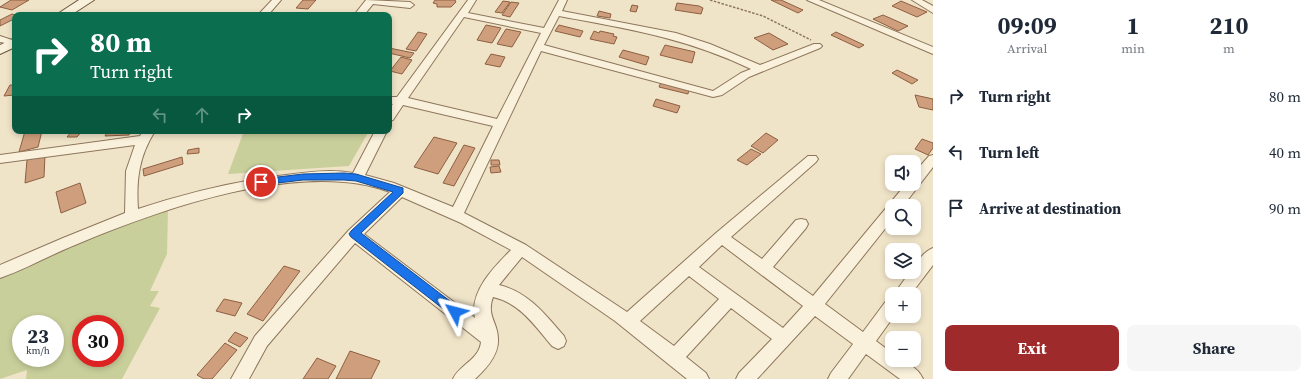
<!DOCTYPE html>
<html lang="en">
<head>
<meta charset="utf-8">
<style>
	body { margin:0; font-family:"Source Serif 4",serif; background:#f6f6f7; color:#1f2937; height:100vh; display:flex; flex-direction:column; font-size:15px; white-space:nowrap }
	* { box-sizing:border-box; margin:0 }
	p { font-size:13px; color:#747a83 }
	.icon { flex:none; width:22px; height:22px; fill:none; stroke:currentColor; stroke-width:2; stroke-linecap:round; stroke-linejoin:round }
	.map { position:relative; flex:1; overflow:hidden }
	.sheet { display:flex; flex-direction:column; background:#fff; width:380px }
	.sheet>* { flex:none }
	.guide { position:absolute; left:12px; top:12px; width:380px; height:122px; border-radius:8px; box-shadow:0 2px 6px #0003; background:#0b6e4f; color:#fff; overflow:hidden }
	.buttons { position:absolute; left:885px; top:155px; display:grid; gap:8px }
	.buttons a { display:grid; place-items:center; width:36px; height:36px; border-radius:8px; background:#fff; box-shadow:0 2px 6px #0003; font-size:20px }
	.speed { position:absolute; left:12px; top:315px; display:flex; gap:8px; font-size:20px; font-weight:700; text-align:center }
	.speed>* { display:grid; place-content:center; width:52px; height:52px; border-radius:50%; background:#fff; box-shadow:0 2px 6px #0003; line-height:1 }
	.speed small { font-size:10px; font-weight:400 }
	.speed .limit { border:6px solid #d22; background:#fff; color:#111 }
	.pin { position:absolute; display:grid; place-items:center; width:34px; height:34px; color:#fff; margin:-17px; border:2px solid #fff; border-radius:50%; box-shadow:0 1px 4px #0007 }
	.me { position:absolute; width:44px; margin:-22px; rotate:308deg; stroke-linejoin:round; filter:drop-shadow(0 0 3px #0008) }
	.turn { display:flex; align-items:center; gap:14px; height:84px; padding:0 12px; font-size:18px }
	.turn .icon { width:52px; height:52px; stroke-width:2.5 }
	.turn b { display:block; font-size:28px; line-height:34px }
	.lanes { display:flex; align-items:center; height:38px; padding:0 12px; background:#0003; justify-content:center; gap:20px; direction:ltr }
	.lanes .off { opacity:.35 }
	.eta { display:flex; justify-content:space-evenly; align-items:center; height:68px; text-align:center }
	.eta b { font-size:24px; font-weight:700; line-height:28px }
	.cta { display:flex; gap:8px; margin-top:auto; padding:8px 12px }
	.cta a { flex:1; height:46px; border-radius:8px; background:#9e2a2b; color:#fff; font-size:16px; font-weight:700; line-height:46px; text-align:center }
	.cta a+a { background:#f6f6f7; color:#1f2937 }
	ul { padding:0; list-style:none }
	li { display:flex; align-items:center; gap:12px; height:56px; padding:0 12px }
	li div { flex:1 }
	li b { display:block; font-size:15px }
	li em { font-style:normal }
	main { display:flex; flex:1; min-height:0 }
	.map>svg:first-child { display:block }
	.green { fill:#c9cf9b; fill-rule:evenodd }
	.building { fill:#cf9f7d; stroke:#8d5f41 }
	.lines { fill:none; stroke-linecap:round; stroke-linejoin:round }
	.street-casing { stroke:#8d765c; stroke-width:2 }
	.secondary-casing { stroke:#6f573f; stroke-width:2 }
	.path { stroke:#8d765c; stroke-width:1.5; stroke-dasharray:2.5 1.5; stroke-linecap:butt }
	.street { fill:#faf1dc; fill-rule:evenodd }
	.secondary { fill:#faf1dc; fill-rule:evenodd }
	.route { fill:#1a73e8; stroke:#114b97 }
</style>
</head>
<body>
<main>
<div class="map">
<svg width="933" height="379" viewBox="0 0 933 379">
	<rect width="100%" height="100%" fill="#f0e4c8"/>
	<path class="green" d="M244,131h125l-20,35 -121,8z
		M168,208l-1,46 -17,37h9l-9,15 10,2 -38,71h-96l1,-9 -27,9v-104l74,-33zM21,324h34v34h-34zM81,324h34v34h-34z"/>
	<path class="building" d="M11,0h18l-17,10 -12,-3z
		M303,0h13l-8,9 -12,-1z
		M435,0h20l1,2 -5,5h-14v-3l-4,-1z
		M771,0h10l22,10 -5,3z
		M503,1l7,1 -8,11 -7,-1z
		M901,1l26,11 -10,5 -25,-11z
		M511,2l8,1 -9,14 -8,-2z
		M677,3l22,3 4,2 -2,6 -26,-4z
		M632,5l6,1 -2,6 -6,-1z
		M599,11l12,3 -1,4 -13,-2z
		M12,14l3,1v6l-3,-1 -12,6v-6z
		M883,15l25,11 -10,5 -25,-12z
		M486,25l15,3 -9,15 -15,-3z
		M559,25l24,6 -3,6 -25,-6z
		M506,29l15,3 -9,15 -15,-3z
		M594,31l5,2 1,-2 14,3 -1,2 4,1 -3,7 -24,-5z
		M418,32l9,2 -11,17 -10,-2z
		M836,32l28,13 -5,3 -28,-13z
		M769,33l19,11 -15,6 -19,-12z
		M665,45l30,7 -3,11 -32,-8z
		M389,48l25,5 -4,5 -21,-5z
		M623,50l26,7 -3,8 -27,-8z
		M491,54l14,3 -5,10 -15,-3z
		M401,57l11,3 -10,14 -12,-3z
		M897,70l21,10 -6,4 -20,-11z
		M661,82l28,7 -1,5 -29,-7z
		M10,85h5l-1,10 -10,1z
		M915,95l18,4v11l-14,-3z
		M656,99l24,7 -3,7 -24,-7z
		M25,131h17l-4,16 -19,5z
		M72,131h10l-5,6h-10z
		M108,131h24l-3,4 -24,1z
		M766,133l12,7 -15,13 -12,-7z
		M434,137l23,6 -19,31 -24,-7z
		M922,139l11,4v5l-5,7 -13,-6z
		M464,145l11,3 -21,38 -11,-3z
		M199,148v5l-12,1 1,-4z
		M751,149l10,5 -14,11 -10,-5z
		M45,155l-1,22 -19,6 2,-23z
		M182,157l1,7 -39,12 -1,-7z
		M491,160h8l1,5h-9z
		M499,166l2,6 -10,1 -1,-6z
		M80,183l6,20 -25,10 -5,-21z
		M284,266l16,5 -37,50 -16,-7z
		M224,299l18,4 -7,13 -19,-5z
		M235,332l13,6 -8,9 -12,-6z
		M225,343l12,7 -25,29h-8l-7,-4z
		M350,351l30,10 -9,18h-35z
		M317,358l19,8 -8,13h-25z"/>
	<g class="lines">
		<g class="street-casing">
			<path id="street" d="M272,0h9l-13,15h-10z
				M366,0l44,2 4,3 -4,3 -37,-4 -9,11h-10z
				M468,0h8l-8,13 76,15 15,-28h8l-5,11 114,22 34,11 50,21 54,-21h6l2,2 -2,2 -71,29 -27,18 -9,2 -172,-46 -77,162 62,32 101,67 89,-79 92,-77h8l2,3 -2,3 -85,75 31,22 34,-39 5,-1 5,1 2,4 -2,4 -33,39 40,29 93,-112h8v-11l15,-17 4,-1v12l-30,39h-11v14l-67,84 38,28 23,-31 6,-2v17h2l-18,25 16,12v7c12,0 26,7 31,19h-23l-34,-25 -18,25h-20l3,-6 22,-29 -38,-28 -58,63h-21l3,-6 33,-34 -41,-31 -45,49 20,16 3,6h-22l-72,-58 -93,-64 -23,28c29,7 46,29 65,51l2,5 -2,5 -6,3 -6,-3c-17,-20 -32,-43 -59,-49 -7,19 5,25 5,42 1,16 -12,30 -23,40h-22c7,-15 26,-19 28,-37l-126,-99 -88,103 -18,33h-18l24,-43 94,-106 41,-38c-88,-34 -232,18 -315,53 -25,10 -49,24 -75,33v-13l63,-27 62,-25 1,-42 9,-26 -135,18v-8l140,-19 3,-5h12c-16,25 -19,49 -17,78 49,-16 97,-28 148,-34 22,-3 45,-6 67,-2l22,-42h12l-22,44 29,8 59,24 40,-81 -90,-21 -10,15 -4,1v-12l4,-5 -4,-1v-6h8zM559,16c70,13 127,22 192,53l-10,4 -28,18 -169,-46zM464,17l77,16 -44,86 -89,-21zM402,197l59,26 50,27c-17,17 -42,42 -36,68l-111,-84zM722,245l81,61 -20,22 -84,-61zM689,276l30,23 -45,47 -34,-25z
				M807,0h12l114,47v7z
				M912,0h10l11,6v7z
				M0,36l15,5v4l-15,-3z
				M933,248v17l-22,29h-17l16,-22h4c0,-9 11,-21 19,-24z"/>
		</g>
		<g class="secondary-casing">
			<path id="secondary" d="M79,0h15l-23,15h-15z
				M15,38v9l-15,7v-9z"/>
		</g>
		<path class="path" d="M710,0l53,16 48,24"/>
		<use href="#street" class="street"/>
		<use href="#secondary" class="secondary"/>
	</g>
	<path class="route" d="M344,173l12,1 47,14v5l-42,40 98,75 2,4 -2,3 -4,2 -4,-2 -100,-78 -2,-3 2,-3 42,-39 -37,-11 -12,-1h-41l-42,5 -5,-3 5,-3 42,-5z"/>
</svg>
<div class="buttons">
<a><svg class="icon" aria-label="sound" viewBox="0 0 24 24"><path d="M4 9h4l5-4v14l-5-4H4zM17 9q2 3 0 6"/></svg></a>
<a><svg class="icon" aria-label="search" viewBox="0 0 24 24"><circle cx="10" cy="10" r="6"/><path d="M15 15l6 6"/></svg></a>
<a><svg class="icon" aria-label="layers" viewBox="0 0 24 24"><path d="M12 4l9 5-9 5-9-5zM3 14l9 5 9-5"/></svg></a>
<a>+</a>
<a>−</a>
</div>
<div class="speed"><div>23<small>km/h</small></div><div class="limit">30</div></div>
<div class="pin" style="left:261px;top:182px;background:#d93025"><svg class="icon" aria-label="arrive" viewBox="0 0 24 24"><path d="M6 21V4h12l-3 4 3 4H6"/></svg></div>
<svg class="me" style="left:455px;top:312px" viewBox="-20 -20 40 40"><path d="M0-17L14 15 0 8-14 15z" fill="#1a73e8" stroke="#fff" stroke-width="4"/></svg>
<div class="guide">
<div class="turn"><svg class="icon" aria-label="right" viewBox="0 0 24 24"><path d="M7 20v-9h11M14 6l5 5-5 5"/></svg><div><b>80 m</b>Turn right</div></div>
<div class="lanes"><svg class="icon off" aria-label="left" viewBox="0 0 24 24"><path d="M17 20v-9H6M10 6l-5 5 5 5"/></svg><svg class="icon off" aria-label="ahead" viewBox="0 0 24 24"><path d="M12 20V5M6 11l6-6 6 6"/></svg><svg class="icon" aria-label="right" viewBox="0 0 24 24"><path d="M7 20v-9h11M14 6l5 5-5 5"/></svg></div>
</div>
</div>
<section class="sheet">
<div class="eta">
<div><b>09:09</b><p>Arrival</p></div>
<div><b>1</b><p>min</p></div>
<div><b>210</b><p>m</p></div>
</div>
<ul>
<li><svg class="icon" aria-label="right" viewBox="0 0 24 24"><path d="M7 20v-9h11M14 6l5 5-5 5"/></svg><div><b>Turn right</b></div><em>80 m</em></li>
<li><svg class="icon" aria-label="left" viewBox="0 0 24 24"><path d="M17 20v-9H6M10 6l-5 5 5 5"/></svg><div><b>Turn left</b></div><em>40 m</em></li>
<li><svg class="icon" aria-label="arrive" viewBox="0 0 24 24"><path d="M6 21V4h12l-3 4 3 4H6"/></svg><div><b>Arrive at destination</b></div><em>90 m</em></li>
</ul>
<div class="cta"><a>Exit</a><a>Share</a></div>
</section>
</main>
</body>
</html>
